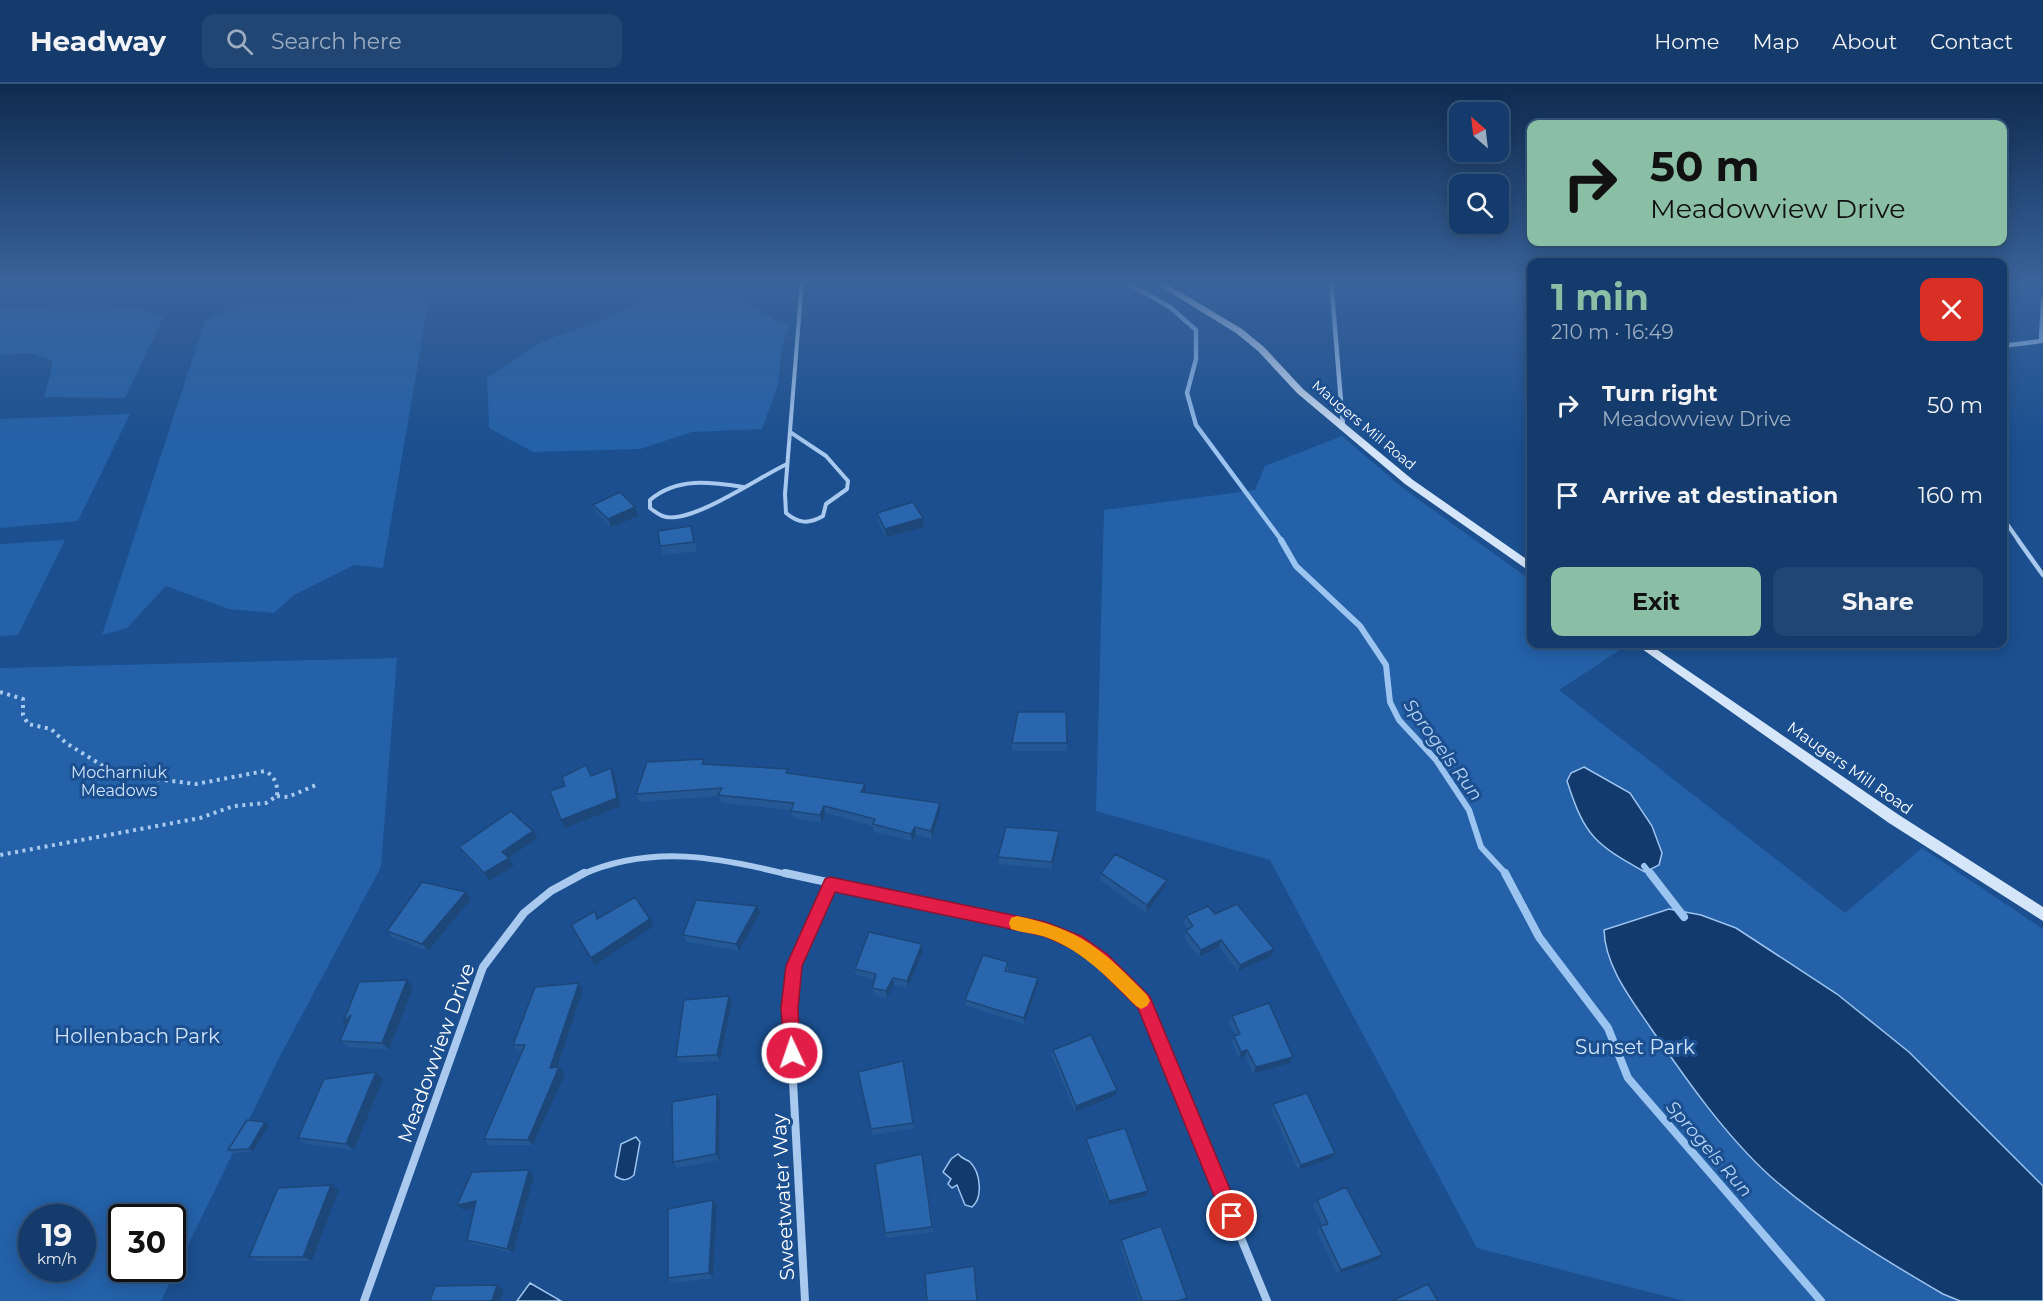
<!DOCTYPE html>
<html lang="en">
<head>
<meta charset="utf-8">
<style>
	body { margin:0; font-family:Montserrat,sans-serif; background:#214673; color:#f1f3f6; height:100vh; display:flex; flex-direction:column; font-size:22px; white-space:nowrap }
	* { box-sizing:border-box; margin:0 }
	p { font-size:20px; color:#9dadc1 }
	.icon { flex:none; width:33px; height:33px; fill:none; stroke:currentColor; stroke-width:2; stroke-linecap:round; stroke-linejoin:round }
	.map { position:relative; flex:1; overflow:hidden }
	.panel { position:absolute; left:1527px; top:174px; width:480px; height:390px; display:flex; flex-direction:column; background:#143b6b; border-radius:12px; box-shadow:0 3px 15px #0003,0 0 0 2px #33557e }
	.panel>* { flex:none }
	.banner { position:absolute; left:1527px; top:36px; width:480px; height:126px; border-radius:12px; box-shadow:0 3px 15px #0003,0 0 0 2px #33557e; background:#8abfa5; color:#111; overflow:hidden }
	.needle { width:39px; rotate:332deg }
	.controls { position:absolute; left:1449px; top:18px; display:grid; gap:12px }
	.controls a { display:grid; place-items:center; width:60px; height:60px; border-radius:12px; background:#143b6b; box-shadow:0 3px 15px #0003,0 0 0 2px #33557e; font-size:30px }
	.speed { position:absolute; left:18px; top:1120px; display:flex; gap:12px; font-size:30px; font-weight:700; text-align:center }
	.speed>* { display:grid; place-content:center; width:78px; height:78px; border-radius:50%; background:#143b6b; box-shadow:0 3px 15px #0003,0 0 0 2px #33557e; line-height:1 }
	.speed small { font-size:15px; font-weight:400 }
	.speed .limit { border:3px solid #111; border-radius:9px; background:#fff; color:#111 }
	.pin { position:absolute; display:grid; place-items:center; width:51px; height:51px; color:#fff; margin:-26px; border:3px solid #fff; border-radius:50%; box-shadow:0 2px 6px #0007 }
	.me { position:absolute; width:66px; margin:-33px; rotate:357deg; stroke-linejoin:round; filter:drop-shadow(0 0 4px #0008) }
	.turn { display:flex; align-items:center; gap:21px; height:126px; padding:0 24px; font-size:27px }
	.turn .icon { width:78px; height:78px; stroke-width:2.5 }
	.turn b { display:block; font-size:42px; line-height:51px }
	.round { display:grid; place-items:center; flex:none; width:63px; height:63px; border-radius:12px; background:#214673 }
	.summary { display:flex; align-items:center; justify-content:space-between; height:102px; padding:0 24px }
	h1 { font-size:36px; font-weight:700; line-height:45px; color:#8abfa5 }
	.primary-button { display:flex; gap:12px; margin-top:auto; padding:12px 24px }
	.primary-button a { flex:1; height:69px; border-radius:12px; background:#8abfa5; color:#111; font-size:24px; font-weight:700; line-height:69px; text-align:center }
	.primary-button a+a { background:#214673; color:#f1f3f6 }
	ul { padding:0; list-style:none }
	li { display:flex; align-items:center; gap:18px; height:90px; padding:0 24px }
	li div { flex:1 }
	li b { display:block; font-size:22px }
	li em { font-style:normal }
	header { display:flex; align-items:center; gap:36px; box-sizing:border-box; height:84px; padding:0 30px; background:#143b6b; border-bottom:2px solid #33557e }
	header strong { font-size:28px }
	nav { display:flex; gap:33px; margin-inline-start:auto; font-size:21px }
	.search { width:420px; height:54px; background:#214673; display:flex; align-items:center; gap:15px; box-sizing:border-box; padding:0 21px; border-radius:12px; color:#9dadc1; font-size:22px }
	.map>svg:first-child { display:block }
	.green { fill:#2461a8; fill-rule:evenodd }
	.water { fill:#123a6d; stroke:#9cc4f0; stroke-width:1.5 }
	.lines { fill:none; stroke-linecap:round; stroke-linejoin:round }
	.stream-far2 { stroke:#9cc4f0; stroke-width:4.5 }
	.stream-far1 { stroke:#9cc4f0; stroke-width:6 }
	.stream { stroke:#9cc4f0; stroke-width:8 }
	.path { stroke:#a9c9ee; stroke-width:4; stroke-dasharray:3 4.5; stroke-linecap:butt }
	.lane-far1 { stroke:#a9c9ee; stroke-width:4 }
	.lane { stroke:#a9c9ee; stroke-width:4.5 }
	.street-far2 { stroke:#a9c9ee; stroke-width:4.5 }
	.street-far1 { stroke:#a9c9ee; stroke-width:6 }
	.street { stroke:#a9c9ee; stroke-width:8 }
	.secondary { fill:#d6e6fa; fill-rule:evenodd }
	.wall { fill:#245895 }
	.shaded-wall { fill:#1d4779 }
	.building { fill:#2a66ad; stroke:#1d4779; stroke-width:1.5 }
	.route { fill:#e11d48; stroke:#92132f; stroke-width:1.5 }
	.slow { fill:#f59e0b }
	.labels { text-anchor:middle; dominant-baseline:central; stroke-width:6; stroke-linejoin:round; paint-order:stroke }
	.far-street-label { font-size:14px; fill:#fff; stroke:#1b4f8f }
	.street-label { font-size:16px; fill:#fff; stroke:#1b4f8f }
	.park-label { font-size:16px; fill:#cfe3fa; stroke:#1b4f8f }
	.water-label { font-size:18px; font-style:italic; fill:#b5d3f5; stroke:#1b4f8f }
	.near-park-label { font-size:20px; fill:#cfe3fa; stroke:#1b4f8f }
	.near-street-label { font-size:20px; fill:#fff; stroke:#1b4f8f }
</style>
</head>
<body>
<header>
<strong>Headway</strong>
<div class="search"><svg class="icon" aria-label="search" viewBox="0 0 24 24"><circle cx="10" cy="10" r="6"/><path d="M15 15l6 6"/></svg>Search here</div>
<nav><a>Home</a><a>Map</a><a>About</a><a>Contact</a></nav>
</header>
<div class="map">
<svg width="2043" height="1217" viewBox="0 0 2043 1217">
	<rect width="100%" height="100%" fill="#1b4f8f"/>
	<path class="green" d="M684,199l41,5 48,31 17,6 -8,21 -4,39 -16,44 -70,3 -52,17 -107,3 -44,-24 -2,-50 54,-36 56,-20z
		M429,215l-46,269 -29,-3 -60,30 -20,18 -45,-4 -63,-23 -39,42 -25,7 103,-314 35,-17z
		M134,223l30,9 -39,82 -81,-1 7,-24 1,-13 -23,-7 -29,2v-47z
		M130,330l-52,107 -78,7v-109z
		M1342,352l62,53 127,91 1,64h90l4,2 -67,44 286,223 77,-65 121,81v372h-359l-207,-53 -207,-388 -174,-49 8,-301 151,-20 10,-24z
		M65,456l-47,95 -18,1v-92z
		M397,574l-16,209 -102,191 -118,243h-161v-633zM32,1134h50v51h-50zM122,1134h50v51h-50z"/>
	<path class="water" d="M1584,683l46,26 22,33 10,27 -3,12 -14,7c-50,-28 -60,-35 -78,-91l4,-8z
		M1669,825l32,6 35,13 101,66 72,58 134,134v115h-83l-17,-7c-60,-35 -121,-72 -173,-118 -46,-42 -84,-97 -120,-149 -19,-28 -45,-61 -46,-97z
		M636,1053l4,5 -6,33c-7,6 -11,6 -19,1l6,-32z
		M958,1070c4,5 8,5 12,8 11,11 13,36 2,45l-7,-2 -8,-20 -5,3 -4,-4 3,-5 -8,-7 8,-13z
		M530,1199l31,18h-44z"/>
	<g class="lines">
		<path class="stream-far2" d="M1122,196l48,27 26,23v29l-9,34 9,32 86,116"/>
		<path class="stream-far1" d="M1281,456l15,26 64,60 26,39 4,37 9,18 37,40 33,50 12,37 26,28
			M1644,782l7,9"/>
		<path class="stream" d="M1505,789l34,64 69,91 20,50 193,223
			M1650,789l34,44"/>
		<path class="path" d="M0,608l23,7v16l5,9 23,5 15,14 50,31 80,10 69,-13c10,5 13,14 12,25l-11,7 -32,3 -34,12 -200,37
			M277,712l11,1 28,-12"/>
		<path class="lane-far1" d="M790,348l36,24 22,25 -1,8 -21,15 -3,12c-14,8 -24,8 -37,-3l-1,-19 17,-214
			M743,403c-33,-5 -66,-10 -93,13v8c5,4 10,8 16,9 29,5 93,-40 121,-53
			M2002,433l17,24"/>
		<path class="lane" d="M2018,456l25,35"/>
		<path class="street-far2" d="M1331,196l12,146
			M2002,262l39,-5 2,-41"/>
		<path class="street-far1" d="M581,791c70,-31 138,-18 209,0"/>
		<path class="street" d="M785,789l260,56 30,12 26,19 43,43 123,298
			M364,1217l119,-334 41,-54 27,-22 33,-18
			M805,1217l-16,-293 5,-42 36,-82"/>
		<path class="secondary" d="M1150,196h10l82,49 22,18 39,42 110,91 119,83v10l-127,-89 -108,-91 -39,-42 -22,-18z
			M1635,560h14l250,171 144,92v14l-154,-98z"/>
	</g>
	<path class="wall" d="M37,196h32l-4,4 -25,-1z
		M593,421l45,11 -27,11 -15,-14z
		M877,429l46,5 1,9 -38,10 -8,-16z
		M691,442l6,25 -34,4 -3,-9z
		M1012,659h55v8h-55z
		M706,680l82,5 1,4 76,11 1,9 74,10v8l-8,28 -16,-4 -4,6 -38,-9 -1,-6 -48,-13 -3,10 -29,-5 -2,-8 -70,-7 -2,-7 -80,6 -3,-8z
		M533,747l5,7 -29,20 5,8 -25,15 -25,-26 -5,-8z
		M1059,747v8l-7,30 -53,-5 -1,-7z
		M1101,789l66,7 -2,7 -19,26 -46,-33z
		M471,815l-43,52 -35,-13 -6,-7z
		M757,822l3,7 -21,38 -52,-9 -4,-7z
		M1215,830l57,42 -34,15 -19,-24 -20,10 -15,-19 2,-7 2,-2 -4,-6 2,-7z
		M922,860l1,7 -15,37 -14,-3 -7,13 -13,-3 -2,-7 3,-8 -19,-5 -1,-6z
		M1008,878v9l30,7v6l-14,40 -58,-18 -1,-6z
		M579,899l4,7 -25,78 7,6 -32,71h-43l-6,-6 38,-87h-3l-6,-7z
		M413,903l-24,63 -41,-3 -8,-6 7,-15 -4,-3z
		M729,912l3,6 -12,59 -40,2 -4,-6z
		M1232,932l58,47 -37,11 -8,-18 -6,2 -7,-15 2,-7h2l-7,-14z
		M1053,966l64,40 -2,6 -40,16 -23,-56z
		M903,977l11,67 -41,7 -2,-6z
		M383,995l-29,71 -48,-6 -8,-6z
		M720,1016l-1,60 -42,8 -4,-6z
		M1273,1020l59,54 -34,12 -27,-61z
		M265,1038l4,3 -16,26 -20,2 -5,-3z
		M1086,1055l60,57 -38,10 -22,-62z
		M923,1076l11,72 -47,6 -2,-5z
		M529,1086l5,6 -21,77 -39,-9 -7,-4 8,-32 -11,2z
		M331,1101l8,5 -27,71h-54l-9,-4z
		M1317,1116l61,60 -41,14 -20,-43 3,-5h3l-10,-21z
		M717,1121l-4,73 -41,5 -4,-5z
		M1121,1156l64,61h-46l-19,-56z"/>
	<path class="shaded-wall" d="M62,196h7l-4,4z
		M635,423l3,9 -27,11 -3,-8z
		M923,434l1,9 -38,10 -1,-8z
		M611,684l4,8 6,30 -56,22 -4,-8z
		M865,700l1,8 -3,8 -2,-8z
		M940,719v8l-8,28 -1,-8z
		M824,722l1,7 -3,10 -2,-8z
		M915,743l1,8 -4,6 -1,-7z
		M533,747l5,7 -31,21 -5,-7z
		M1059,747v8l-7,30v-7z
		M509,774l5,8 -25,15 -5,-8z
		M1167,796l-2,7 -19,26 1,-8z
		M466,808l5,7 -43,52 -6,-7z
		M757,822l3,7 -21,38 -3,-7z
		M650,835l4,7 -59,39 -4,-7z
		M1221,856l-2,7 -20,10 2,-7z
		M922,860l1,7 -15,37 -1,-7z
		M1274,865l-2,7 -34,15 2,-6z
		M893,894l1,7 -7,13 -1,-7z
		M1038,894v6l-14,40v-6z
		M407,896l6,7 -24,63 -7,-7z
		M579,899l4,7 -28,85 -5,-7z
		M729,912l3,6 -12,59 -3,-6z
		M351,931v14l-8,-6z
		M1247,966l-2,6 -6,2 2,-6z
		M1293,973l-3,6 -37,11 3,-7z
		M559,983l6,7 -32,71 -5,-5z
		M376,988l7,7 -29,71 -8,-6z
		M1117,1006l-2,6 -40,16 1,-6z
		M717,1010l3,6 -1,60 -3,-6z
		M265,1038l4,3 -16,26 -4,-2z
		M1335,1069l-3,5 -34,12 3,-5z
		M529,1086l5,6 -21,77 -6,-4z
		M331,1101l8,5 -27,71 -9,-4z
		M1148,1107l-2,5 -38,10 1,-5z
		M713,1116l4,5 -4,73 -4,-5z
		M476,1117l7,5 -19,4 -7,-5z
		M1382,1171l-4,5 -41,14 4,-4z
		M497,1201l7,5 -4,11h-8z"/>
	<path class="building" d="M620,408l15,15 -27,12 -15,-14z
		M913,418l10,16 -38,11 -8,-16z
		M691,442l3,16 -34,4 -2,-15z
		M1018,628h48l1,31h-55z
		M704,675l-2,5 86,5 -2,4 79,11 -4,8 79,11 -9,28 -16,-4 -4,7 -38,-10 2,-5 -51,-13 -4,9 -29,-4 3,-8 -76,-8 4,-7 -86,6 11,-32z
		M586,681l5,11 20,-8 6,30 -56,22 -11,-29 15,-5 -3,-9z
		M511,727l22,20 -31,21 7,6 -25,15 -25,-26z
		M1006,743l53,4 -7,31 -54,-5z
		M1115,770l52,26 -20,25 -46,-32z
		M422,798l44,10 -44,52 -35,-13z
		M635,813l15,22 -59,39 -20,-33 24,-14 2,8z
		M696,816l61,6 -21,38 -53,-9z
		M1237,820l37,45 -34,16 -19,-25 -20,10 -15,-19 7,-5 -7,-10 22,-10 7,8z
		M869,848l53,12 -15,37 -14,-3 -7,13 -14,-3 4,-14 -21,-5z
		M983,871l25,7 -3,9 33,7 -14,40 -59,-18z
		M407,896l-25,63 -42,-2 11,-26 -8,8 16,-41z
		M579,899l-29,85 9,-1 -31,73 -44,-1 41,-94h-12l22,-58z
		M729,912l-12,59 -41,2 8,-57z
		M1269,919l24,54 -37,10 -9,-17 -6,2 -7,-16 6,-2 -8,-18z
		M1091,951l26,55 -41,16 -23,-56z
		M903,977l10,62 -42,6 -13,-57z
		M376,988l-30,72 -48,-6 26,-59z
		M1307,1009l28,60 -34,12 -28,-61z
		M717,1010l-1,60 -43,8 -1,-60z
		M247,1036l18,2 -16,27 -21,1z
		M1125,1044l23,63 -39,10 -23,-62z
		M922,1070l10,73 -47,6 -10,-69z
		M529,1086l-22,79 -40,-9 9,-39 -19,4 15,-33z
		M331,1101l-28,72h-54l29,-69z
		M1346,1103l36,68 -41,15 -21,-44 8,-2 -11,-24z
		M713,1116l-4,73 -41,5v-69z
		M1161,1142l26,72 -10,3h-35l-21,-61z
		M974,1182l3,35h-50l-2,-27z
		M1428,1200l10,17h-46z
		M497,1201l-5,16h-62l5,-15z"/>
	<linearGradient id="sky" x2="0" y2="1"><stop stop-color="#0f2b4f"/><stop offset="0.54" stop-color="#39639b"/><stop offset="1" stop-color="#39639b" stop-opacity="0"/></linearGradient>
	<rect width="2043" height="366" fill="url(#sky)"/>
	<path class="route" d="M830,793l215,45 36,14 26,18 43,43 91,219 -2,7 -7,2 -7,-2 -87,-215 -43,-43 -26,-18 -25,-11 -209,-44 -33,74 -4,42 2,45 -2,6 -6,2 -7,-2 -4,-51 5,-42 39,-87z"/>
	<path class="slow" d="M1017,832c64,13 86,34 130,79l3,6 -3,5 -6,3 -5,-3c-28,-28 -52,-54 -88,-68 -12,-5 -25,-5 -37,-9l-2,-6 2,-5z"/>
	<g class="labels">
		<g class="far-street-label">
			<text transform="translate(1364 341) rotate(40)">Maugers Mill Road</text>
		</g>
		<g class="street-label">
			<text transform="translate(1850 684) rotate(35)">Maugers Mill Road</text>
		</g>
		<g class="park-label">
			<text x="119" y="688">Mocharniuk<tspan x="119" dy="18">Meadows</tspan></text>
		</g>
		<g class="water-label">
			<text transform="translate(1443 666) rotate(54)">Sprogels Run</text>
			<text transform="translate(1709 1065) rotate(49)">Sprogels Run</text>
		</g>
		<g class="near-park-label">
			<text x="137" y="952">Hollenbach Park</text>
			<text x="1635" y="963">Sunset Park</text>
		</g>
		<g class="near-street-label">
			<text transform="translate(436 969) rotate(-70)">Meadowview Drive</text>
			<text transform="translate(783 1113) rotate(-93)">Sweetwater Way</text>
		</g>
	</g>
</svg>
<div class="controls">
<a><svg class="needle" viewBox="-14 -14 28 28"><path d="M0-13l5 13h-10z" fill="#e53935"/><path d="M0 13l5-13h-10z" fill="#9dadc1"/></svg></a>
<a><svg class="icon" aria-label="search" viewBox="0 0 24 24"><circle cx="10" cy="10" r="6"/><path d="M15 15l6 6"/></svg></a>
</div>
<div class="speed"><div>19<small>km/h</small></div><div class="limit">30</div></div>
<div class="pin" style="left:1232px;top:1132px;background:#d93025"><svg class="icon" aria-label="arrive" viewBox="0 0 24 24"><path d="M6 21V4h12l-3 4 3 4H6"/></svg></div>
<svg class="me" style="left:792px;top:969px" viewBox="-20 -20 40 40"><circle r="17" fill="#e11d48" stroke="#fff" stroke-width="3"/><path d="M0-11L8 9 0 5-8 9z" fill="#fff"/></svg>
<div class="banner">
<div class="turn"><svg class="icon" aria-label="right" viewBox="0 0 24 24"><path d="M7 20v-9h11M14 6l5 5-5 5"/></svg><div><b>50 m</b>Meadowview Drive</div></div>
</div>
<section class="panel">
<div class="summary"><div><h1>1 min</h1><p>210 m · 16:49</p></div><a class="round" style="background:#d93025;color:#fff"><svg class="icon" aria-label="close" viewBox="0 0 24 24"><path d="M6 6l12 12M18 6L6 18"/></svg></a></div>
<ul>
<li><svg class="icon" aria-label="right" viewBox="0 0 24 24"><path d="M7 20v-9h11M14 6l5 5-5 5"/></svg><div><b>Turn right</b><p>Meadowview Drive</p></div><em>50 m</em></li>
<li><svg class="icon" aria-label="arrive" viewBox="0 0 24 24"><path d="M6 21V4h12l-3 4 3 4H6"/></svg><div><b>Arrive at destination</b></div><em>160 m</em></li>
</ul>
<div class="primary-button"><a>Exit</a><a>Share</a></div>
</section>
</div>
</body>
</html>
